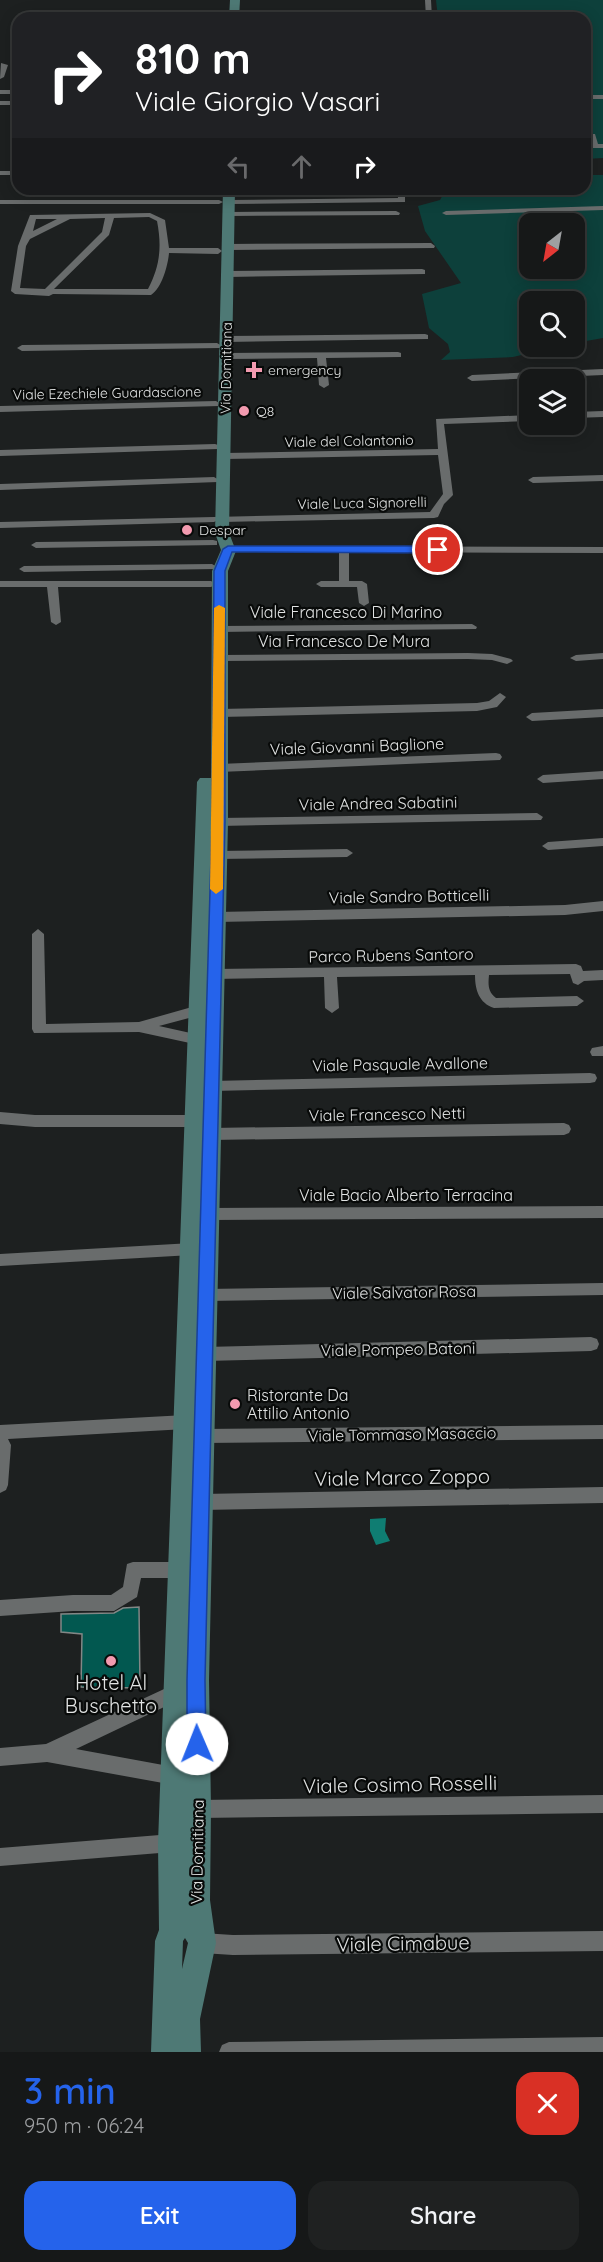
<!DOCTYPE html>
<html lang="en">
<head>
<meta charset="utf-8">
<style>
	body { margin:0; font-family:Quicksand,sans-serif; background:#1f2121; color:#f1f3f6; height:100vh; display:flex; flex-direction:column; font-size:22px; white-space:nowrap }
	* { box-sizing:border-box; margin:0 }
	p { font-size:20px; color:#9ea0a2 }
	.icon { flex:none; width:33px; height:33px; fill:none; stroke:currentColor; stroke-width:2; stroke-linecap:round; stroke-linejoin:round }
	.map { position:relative; height:2052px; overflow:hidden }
	.sheet { display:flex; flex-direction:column; background:#161818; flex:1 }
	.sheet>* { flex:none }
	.guide { position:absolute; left:12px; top:12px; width:579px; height:183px; border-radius:18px; box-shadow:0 3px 15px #0003,0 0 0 2px #353737; background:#202124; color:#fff; overflow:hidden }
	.needle { width:39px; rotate:211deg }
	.buttons { position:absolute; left:519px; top:213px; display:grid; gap:12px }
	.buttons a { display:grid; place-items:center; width:66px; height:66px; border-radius:12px; background:#161818; box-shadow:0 3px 15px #0003,0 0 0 2px #353737; font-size:30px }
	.pin { position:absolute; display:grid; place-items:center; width:51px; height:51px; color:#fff; margin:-26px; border:3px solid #fff; border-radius:50%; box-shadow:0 2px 6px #0007 }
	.me { position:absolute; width:66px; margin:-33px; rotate:359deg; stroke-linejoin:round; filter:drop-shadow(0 0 4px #0008) }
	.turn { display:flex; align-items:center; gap:21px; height:126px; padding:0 24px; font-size:27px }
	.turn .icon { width:78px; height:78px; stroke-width:2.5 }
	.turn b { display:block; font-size:42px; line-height:51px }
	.lanes { display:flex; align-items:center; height:57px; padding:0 24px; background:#0003; justify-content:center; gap:30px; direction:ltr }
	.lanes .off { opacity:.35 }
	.round { display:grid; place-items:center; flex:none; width:63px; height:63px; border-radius:18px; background:#1f2121 }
	.overview { display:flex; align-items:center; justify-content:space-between; height:102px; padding:0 24px }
	h1 { font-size:36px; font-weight:600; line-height:45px; color:#2563eb }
	.button { display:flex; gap:12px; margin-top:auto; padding:12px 24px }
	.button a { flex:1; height:69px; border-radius:18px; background:#2563eb; color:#fff; font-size:24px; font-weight:600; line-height:69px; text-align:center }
	.button a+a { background:#1f2121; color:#f1f3f6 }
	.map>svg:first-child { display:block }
	.green { fill:#0d403b; fill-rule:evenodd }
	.water { fill:#0f7d72 }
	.building { fill:#025850; stroke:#838786; stroke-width:1.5 }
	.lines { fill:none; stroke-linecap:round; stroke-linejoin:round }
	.minor { fill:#696c6c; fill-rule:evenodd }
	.secondary { fill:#4e7975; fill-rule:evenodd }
	.route { fill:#2563eb; stroke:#184099; stroke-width:1.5 }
	.slow { fill:#f59e0b }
	.poi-dot { fill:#f29aaf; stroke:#080a09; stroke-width:2 }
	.labels { text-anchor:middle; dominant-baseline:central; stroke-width:4.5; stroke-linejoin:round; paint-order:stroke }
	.far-street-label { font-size:14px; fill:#e1e3e3; stroke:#080a09 }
	.far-poi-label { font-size:14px; fill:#e1e3e3; stroke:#080a09; text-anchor:start }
	.street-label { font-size:16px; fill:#e1e3e3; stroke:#080a09 }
	.poi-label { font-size:16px; fill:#e1e3e3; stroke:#080a09; text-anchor:start }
	.near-street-label { font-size:20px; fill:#e1e3e3; stroke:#080a09 }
	.near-poi-label { font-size:20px; fill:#e1e3e3; stroke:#080a09 }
</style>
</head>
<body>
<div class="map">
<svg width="603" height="2052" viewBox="0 0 603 2052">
	<rect width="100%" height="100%" fill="#1d2020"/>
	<path class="green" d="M436,0h167v158l-18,1v-141h-147z
		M585,175h18v163l-28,5 -1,-41h-44v44l25,1 -42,10 -72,3 9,-8 -2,-8 -19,-16 -7,-34 39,-11 -36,-52 -7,-25 22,-6 6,-11h139zM530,224h44v44h-44z"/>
	<path class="water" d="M386,1518l-1,13 5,10 -14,4 -6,-14v-12z"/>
	<path class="building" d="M139,1607l1,81 -59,-1 1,-53 -21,-2v-18l53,-1 9,-5z"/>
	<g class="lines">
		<path class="minor" d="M425,0h6l1,18h-6z
			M369,16h34l3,2h-40z
			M1,63l7,2 -4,12 -4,2z
			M0,90h18v4h-18z
			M585,95h18v4h-18z
			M0,101h18v4h-18z
			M589,134h6l3,10h5v4h-11z
			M0,171h18v4h-18z
			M397,189h8v13l-176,2 -4,-2 4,-2 169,-2z
			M0,200h219l4,2 -4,2h-219z
			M603,206v4l-157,5 -4,-2 4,-2z
			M396,211l4,2 -1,2 -170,1 -4,-2 4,-2z
			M150,213l15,7 4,28h49l4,3 -4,3 -49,-1c-1,12 -7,35 -18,42l-98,-1 -4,2 -34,-2 -4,-3 7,-45 12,-31zM149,217l8,4c5,26 3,45 -9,68h-94l55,-54 5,-17zM105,218l-3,14 -57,57 -25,-1 6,-42 4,-7 40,-20zM36,219h21l-24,12z
			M431,243l4,3 -1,2 -206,2 -4,-3 4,-3z
			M422,269l3,1v4l-198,3 -4,-3 4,-3z
			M425,334l3,1v4l-202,3 -5,-3 5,-3z
			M217,343l5,3 -2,2 -198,3 -5,-3 5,-3z
			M398,352l3,1v4l-75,1 3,27 -5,3 -5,-3 -2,-27 -90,1 -5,-3 5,-3z
			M603,369v6l-131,6 -5,-3 5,-3z
			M216,401l5,3 -2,2 -219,6v-6z
			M603,411v6l-29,1v-6z
			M530,415v6l-86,3 9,71 -9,9 -6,13 -4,1 -211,4 -5,-2 -4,2 -214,6v-6l430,-10 13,-18 -5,-39 -214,4 -5,-3 5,-3 214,-4 -2,-30z
			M215,444l3,1v4l-218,7v-6z
			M603,475v6l-70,2 -5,-3 5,-3z
			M214,477l5,3 -1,2 -218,8v-6z
			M213,540l4,1v4l-181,3 -5,-3 5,-3z
			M228,546l375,1v6l-254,-1v29h13l5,3 2,19 -5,3 -5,-3 -2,-16h-36l-5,-3 5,-3h18v-29l-115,-1 -1,-2z
			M212,564l5,3 -1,2 -192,3 -5,-3 5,-3z
			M0,581h211l5,3 -5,3h-153l3,35 -5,3 -5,-3 -4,-35h-47z
			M472,624l5,3 -1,2 -257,3 -5,-3 5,-3z
			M468,653l24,1 19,5 2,2 -6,3 -15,-4 -24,-1 -249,2 -6,-3 6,-3z
			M603,653v6l-27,2 -6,-3 6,-3z
			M500,693l6,4 -9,10 -20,4 -258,6 -6,-4 6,-4 258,-6 12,-2z
			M603,709v8l-71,4 -6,-4 6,-4z
			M496,753l4,1 2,3 -2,3 -281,12 -6,-4 6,-4z
			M603,771v8l-60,4 -6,-4 6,-4z
			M537,813l6,4 -2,3 -322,6 -6,-4 6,-4z
			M603,838v8l-55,4 -6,-4 6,-4z
			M347,849l6,4 -6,4 -130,2 -6,-4 6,-4z
			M603,901v10l-38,4 -349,7 -6,-5 6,-5 349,-7z
			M38,929l6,5 2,90 93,-2 60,-17 7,5 -2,4 -45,12 45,10 2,4 -2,4 -5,1 -60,-13 -105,1 -2,-4v-95z
			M576,964l5,2 2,5 20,-1v10l-19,1 -6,4 -5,-2 -3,-9 -81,1c-1,10 -1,17 7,23l81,-2 7,5 -7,5 -83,2c-15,-5 -19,-18 -19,-33l-138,2 2,31 -7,5 -7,-5 -1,-31 -110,2 -7,-5 7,-5z
			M603,1046v10h-11l-2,-4 2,-4z
			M590,1073l5,1 2,4 -2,4 -5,1 -378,8 -5,-1 -2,-4 2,-4 5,-1z
			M0,1112l35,3h161l5,2 2,4 -2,4 -5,2h-161l-35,-3z
			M564,1123l5,2 2,4 -2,4 -5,2 -353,5 -5,-2 -2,-4 2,-4 5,-2z
			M603,1206v12l-395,2 -5,-2 -2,-4 2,-4 5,-2z
			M192,1243l5,2 2,4 -2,4 -5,2 -192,11v-12z
			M603,1283v12l-397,6 -5,-1 -3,-5 3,-5 5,-1z
			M591,1337l6,2 2,5 -2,5 -6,2 -386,10 -6,-2 -2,-5 2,-5 6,-2z
			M186,1415l6,2 2,5 -2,5 -6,2 -178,10 3,6 -3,40 -2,5 -6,3v-68z
			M603,1425v14l-401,4 -6,-2 -2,-5 2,-5 6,-2z
			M603,1487v16l-401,7 -6,-3 -2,-5 2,-5 6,-3z
			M133,1562h48l6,2 3,6 -3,6 -6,2h-40l-4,19 -23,14h-41l-73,5v-16l73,-5h38l12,-8 4,-23z
			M177,1683l6,3 3,6 -3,6 -107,51 98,18 6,3 3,6 -3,6 -6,3 -127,-23 -47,4v-18l46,-4z
			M603,1795v18l-405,5 -7,-2 -2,-7 2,-7 7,-2z
			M172,1834l7,2 2,7 -2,7 -7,2 -172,14v-18z
			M603,1931v20l-370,4 -31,-2 -7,-3 -3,-7 3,-7 7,-3 31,2z
			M603,2037v15h-384l3,-7 7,-3z"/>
		<path class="secondary" d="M230,0h10l-1,18h-10z
			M223,189h12l-6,344 7,18 -8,20v251l-19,858 2,129 -1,91 6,43 -16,76 1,33h-50l4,-111 4,-11 -1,-87 39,-1061 3,-4h11l1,-207 9,-21 -6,-17zM185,1938l3,5 -6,26 1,-28z"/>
	</g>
	<path class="route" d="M228,546h210l5,4 -5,3 -206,-1 -7,19v251l-20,858 1,64 -3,7 -6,3 -7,-3 -3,-7v-64l25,-858 2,-251 9,-22z"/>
	<path class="slow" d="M219,605l6,3 -2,281 -7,5 -6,-5 4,-281z"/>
	<g class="poi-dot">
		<path d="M251 361h6v6h6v6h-6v6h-6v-6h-6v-6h6z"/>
		<circle cx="244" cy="411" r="6"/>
		<circle cx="187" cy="530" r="6"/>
		<circle cx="235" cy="1404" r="6"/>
		<circle cx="111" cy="1661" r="6"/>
	</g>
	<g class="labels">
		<g class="far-street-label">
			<text transform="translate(226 368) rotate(-89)">Via Domitiana</text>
			<text transform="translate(107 393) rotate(-1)">Viale Ezechiele Guardascione</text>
			<text transform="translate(349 441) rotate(-1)">Viale del Colantonio</text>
			<text transform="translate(362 503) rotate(-1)">Viale Luca Signorelli</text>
		</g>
		<g class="far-poi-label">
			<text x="268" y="370">emergency</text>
			<text x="256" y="411">Q8</text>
			<text x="199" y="530">Despar</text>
		</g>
		<g class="street-label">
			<text x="346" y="612">Viale Francesco Di Marino</text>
			<text x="344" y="641">Via Francesco De Mura</text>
			<text transform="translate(357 746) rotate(-2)">Viale Giovanni Baglione</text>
			<text transform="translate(378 803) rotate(-1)">Viale Andrea Sabatini</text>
			<text transform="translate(409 896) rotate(-1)">Viale Sandro Botticelli</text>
			<text transform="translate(391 955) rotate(-1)">Parco Rubens Santoro</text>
			<text transform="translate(400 1064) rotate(-1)">Viale Pasquale Avallone</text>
			<text transform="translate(387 1114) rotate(-1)">Viale Francesco Netti</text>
			<text x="406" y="1195">Viale Bacio Alberto Terracina</text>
			<text transform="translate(404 1292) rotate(-1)">Viale Salvator Rosa</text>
			<text transform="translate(398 1349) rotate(-1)">Viale Pompeo Batoni</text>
			<text transform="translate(402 1434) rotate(-1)">Viale Tommaso Masaccio</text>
			<text transform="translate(197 1852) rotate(-89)">Via Domitiana</text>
		</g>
		<g class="poi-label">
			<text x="247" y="1395">Ristorante Da<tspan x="247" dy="18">Attilio Antonio</tspan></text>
		</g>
		<g class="near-street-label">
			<text transform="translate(402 1477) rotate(-1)">Viale Marco Zoppo</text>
			<text transform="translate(400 1784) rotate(-1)">Viale Cosimo Rosselli</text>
			<text transform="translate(403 1943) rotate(-1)">Viale Cimabue</text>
		</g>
		<g class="near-poi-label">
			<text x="111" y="1682">Hotel Al<tspan x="111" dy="23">Buschetto</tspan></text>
		</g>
	</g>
</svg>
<div class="buttons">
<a><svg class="needle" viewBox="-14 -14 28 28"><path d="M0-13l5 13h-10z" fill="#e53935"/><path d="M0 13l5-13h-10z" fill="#9ea0a2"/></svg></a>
<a><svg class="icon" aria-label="search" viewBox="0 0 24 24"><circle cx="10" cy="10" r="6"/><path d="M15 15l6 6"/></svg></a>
<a><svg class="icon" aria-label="layers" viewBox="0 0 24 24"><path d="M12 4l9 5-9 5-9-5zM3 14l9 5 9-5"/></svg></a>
</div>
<div class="pin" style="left:438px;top:550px;background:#d93025"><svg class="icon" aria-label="arrive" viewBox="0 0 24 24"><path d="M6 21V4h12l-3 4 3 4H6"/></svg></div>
<svg class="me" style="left:197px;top:1744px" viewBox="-20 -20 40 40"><circle r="19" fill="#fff"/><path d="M0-13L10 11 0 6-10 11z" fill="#2563eb"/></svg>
<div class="guide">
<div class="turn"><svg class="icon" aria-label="right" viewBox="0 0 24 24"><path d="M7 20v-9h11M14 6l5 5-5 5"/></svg><div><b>810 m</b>Viale Giorgio Vasari</div></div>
<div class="lanes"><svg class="icon off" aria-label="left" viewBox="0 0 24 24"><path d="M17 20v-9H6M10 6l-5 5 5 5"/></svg><svg class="icon off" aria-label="ahead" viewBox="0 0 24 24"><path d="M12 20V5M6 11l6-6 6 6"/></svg><svg class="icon" aria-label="right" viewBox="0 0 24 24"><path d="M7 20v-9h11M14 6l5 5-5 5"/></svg></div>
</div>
</div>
<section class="sheet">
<div class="overview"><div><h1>3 min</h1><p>950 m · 06:24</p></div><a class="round" style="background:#d93025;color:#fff"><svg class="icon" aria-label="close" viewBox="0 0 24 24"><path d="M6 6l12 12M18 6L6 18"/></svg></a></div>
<div class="button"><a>Exit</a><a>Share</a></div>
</section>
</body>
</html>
